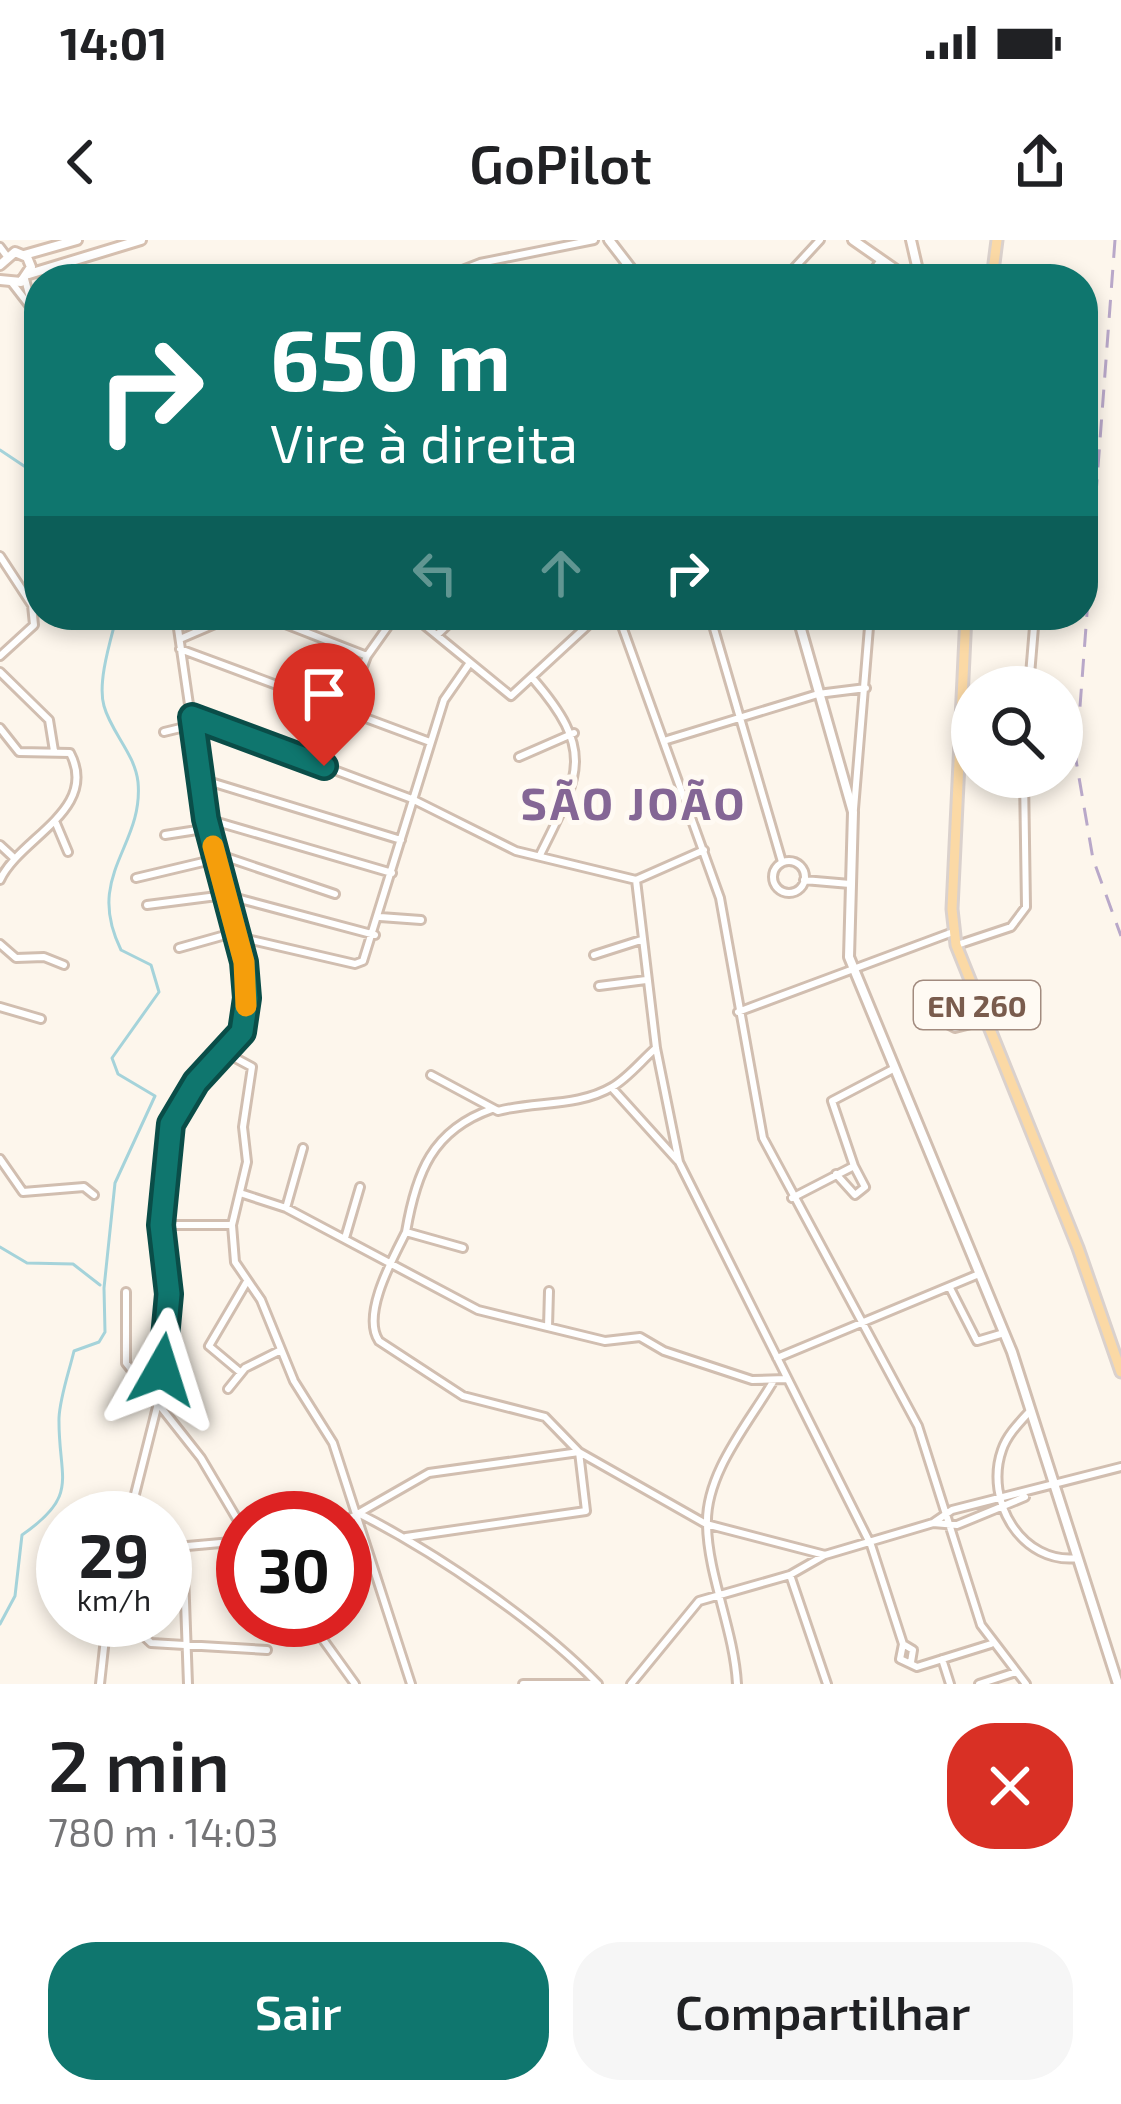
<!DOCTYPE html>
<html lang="pt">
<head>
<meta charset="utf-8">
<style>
	body { margin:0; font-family:"Exo 2",sans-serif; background:#f6f6f6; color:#202124; height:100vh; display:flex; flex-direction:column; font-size:45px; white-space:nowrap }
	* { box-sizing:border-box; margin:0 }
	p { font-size:39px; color:#757577 }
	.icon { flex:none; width:66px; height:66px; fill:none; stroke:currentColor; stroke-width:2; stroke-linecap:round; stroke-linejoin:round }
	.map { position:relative; height:1444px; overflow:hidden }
	.details { display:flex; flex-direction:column; background:#fff; flex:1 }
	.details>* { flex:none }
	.top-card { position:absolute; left:24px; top:24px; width:1074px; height:366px; border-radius:48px; box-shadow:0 6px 18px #0003; background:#0f766e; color:#fff; overflow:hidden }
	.fabs { position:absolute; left:951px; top:426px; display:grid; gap:24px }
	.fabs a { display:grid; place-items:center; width:132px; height:132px; border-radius:50%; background:#fff; box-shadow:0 6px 18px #0003; font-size:60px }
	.speed { position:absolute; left:36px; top:1251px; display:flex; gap:24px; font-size:60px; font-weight:700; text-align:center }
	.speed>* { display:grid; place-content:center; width:156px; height:156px; border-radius:50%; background:#fff; box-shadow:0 6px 18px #0003; line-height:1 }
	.speed small { font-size:30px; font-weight:400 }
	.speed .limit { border:18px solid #d22; background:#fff; color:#111 }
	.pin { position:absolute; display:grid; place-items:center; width:102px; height:102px; color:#fff; margin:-123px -51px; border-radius:50% 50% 50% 0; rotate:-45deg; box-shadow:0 0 12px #0007 }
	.pin .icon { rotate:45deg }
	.me { position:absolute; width:132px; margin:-66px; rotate:6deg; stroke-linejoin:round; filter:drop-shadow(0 0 9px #0008) }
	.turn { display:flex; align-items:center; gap:42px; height:252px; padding:0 48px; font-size:54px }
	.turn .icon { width:156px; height:156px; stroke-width:2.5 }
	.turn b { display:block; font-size:84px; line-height:102px }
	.lanes { display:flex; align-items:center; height:114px; padding:0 48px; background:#0003; justify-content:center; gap:60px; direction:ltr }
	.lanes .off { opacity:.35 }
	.round { display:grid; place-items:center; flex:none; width:126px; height:126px; border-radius:48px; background:#f6f6f6 }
	.headline { display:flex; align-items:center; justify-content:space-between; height:204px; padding:0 48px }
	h1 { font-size:72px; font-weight:600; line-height:90px }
	.button { display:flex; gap:24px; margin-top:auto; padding:24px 48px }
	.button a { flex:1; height:138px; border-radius:48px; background:#0f766e; color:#fff; font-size:48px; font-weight:600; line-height:138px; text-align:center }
	.button a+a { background:#f6f6f6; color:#202124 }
	.status { display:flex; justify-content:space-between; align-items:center; height:84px; padding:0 60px; background:#fff; direction:ltr }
	.status svg { height:33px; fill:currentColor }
	header { display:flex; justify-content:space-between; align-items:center; height:156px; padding:0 48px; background:#fff; font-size:54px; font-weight:600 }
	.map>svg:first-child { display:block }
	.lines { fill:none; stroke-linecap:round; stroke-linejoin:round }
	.stream { stroke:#a5d3da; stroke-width:3 }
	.minor-casing { stroke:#d1beb0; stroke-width:12 }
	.tertiary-casing { stroke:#d1beb0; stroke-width:14 }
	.secondary-casing { stroke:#d6c0b0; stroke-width:14 }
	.primary-casing { stroke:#dad1cd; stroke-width:15 }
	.minor { stroke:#fff; stroke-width:6 }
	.tertiary { stroke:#fff; stroke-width:8 }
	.secondary { stroke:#fff; stroke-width:8 }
	.primary { stroke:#fbd9a5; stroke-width:9 }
	.rail { stroke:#b9a8c9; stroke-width:3; stroke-dasharray:18 12; stroke-linecap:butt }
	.route-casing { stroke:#0a4d48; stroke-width:30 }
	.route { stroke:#0f766e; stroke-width:21 }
	.slow { stroke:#f59e0b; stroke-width:21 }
	.labels { text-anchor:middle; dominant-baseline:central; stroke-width:10; stroke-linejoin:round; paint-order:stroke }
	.shield { fill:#fffaf3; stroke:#a28b7f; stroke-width:3 }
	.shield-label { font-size:30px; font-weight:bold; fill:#7a5c4d }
	.district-label { font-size:45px; font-weight:bold; letter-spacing:3px; fill:#846695; stroke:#fffaf3 }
</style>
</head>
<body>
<div class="status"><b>14:01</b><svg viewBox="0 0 49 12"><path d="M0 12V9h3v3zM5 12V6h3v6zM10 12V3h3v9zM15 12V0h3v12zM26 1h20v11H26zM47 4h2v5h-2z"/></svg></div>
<header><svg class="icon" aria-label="back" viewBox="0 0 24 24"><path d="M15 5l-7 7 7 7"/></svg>GoPilot<svg class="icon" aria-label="share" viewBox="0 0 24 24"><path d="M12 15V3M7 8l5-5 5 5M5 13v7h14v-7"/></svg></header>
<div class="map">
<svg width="1121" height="1444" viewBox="0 0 1121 1444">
	<rect width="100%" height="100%" fill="#fdf6ec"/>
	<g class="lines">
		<path class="stream" d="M0,210l39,26
			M0,1007l27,16 46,1 27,21
			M0,1384l15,-28 7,-61c59,-41 36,-56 37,-117 1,-21 10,-46 15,-67l25,-9 6,-10 -1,-44 11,-105 40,-87 -37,-22 -6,-16 47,-66 -8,-27 -30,-15c-37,-75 23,-103 17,-168 -3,-28 -27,-50 -34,-76 -7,-24 7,-67 13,-91"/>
		<g class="minor-casing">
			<path id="minor" d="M0,7l6,8
				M25,39l6,23
				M439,39l41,-16 114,-23
				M784,39l36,-39
				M867,39l14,-19
				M12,43l27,35
				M0,316l32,49 2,20 -34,31
				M262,375l105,41 29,-41
				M412,375l99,81 88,-81
				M618,375l102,283 43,240 155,288 63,199 45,59
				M710,375l72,247
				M437,395l21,-20
				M180,399l56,-24
				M180,409l250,93
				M0,432l49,48 5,31
				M534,440c62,72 45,96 6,175
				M1029,447l6,-72
				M346,471l21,-55
				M192,477l220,82 104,52 120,29 68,-30
				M0,488l19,24 51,1c30,57 -51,85 -70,127
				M164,492l29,-7
				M667,500l151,-46 48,-6
				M519,517l55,-24
				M201,539l200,61
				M854,569l16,-194
				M207,579l185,54
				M55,581l13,31
				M165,595l45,-7
				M0,605l13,12
				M214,613l121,41
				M773 637a16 16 0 1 1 32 0a16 16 0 1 1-32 0Z
				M136,638l80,-19
				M636,640l20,168 23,114 192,383 32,99 -3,15 17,8 74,-23
				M804,640l46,4
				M147,665l78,-10 150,40
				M380,677l41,3
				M238,697l117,27 8,-3 81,-261 25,-36
				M0,704l16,14 28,-1 20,8
				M957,705l54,-18 15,-20 -2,-130
				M179,708l57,-16
				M594,715l47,-15
				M968,744l-37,18 -1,13 25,13 28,-7
				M599,746l47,-6
				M0,767l41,12
				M738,772l215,-80
				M226,813l26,14 -9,60 4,35 -15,63 3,37 26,38 33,81 39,62 78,241
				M431,835l67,36c37,-10 80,-4 114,-24 16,-9 30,-27 44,-39
				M612,848l66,73
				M0,919l23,33 61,-5 10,8
				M836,934l19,21 10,-8 -11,-21
				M240,953l46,15 192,102 127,31 35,-4 24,14 88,29 34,-1
				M792,958l62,-32 -22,-65 63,-33
				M286,968l17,-60
				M161,985h71
				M406,992c10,-59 26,-102 86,-123
				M345,998l15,-51
				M463,1008l-57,-16c-13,26 -45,83 -27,109l84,55 82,21 34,35 127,72 119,31
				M950,1048l27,53 27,-8
				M126,1052v71l75,95 42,71
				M548,1087l1,-36
				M777,1118l202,-84
				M240,1132l-31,-26 37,-63
				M228,1149l17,-21 34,-17
				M1030,1171c-11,12 -23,24 -28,39 -18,51 20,115 76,108
				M362,1275c76,39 177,108 236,169
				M129,1278l28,-111 12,-104 -8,-78 10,-101 25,-42 46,-50 5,-34 -3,-36 -42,-168 -26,-179
				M345,1281l84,-48 150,-21
				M933,1283l24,2 68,-28
				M406,1297l180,-26 -7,-59
				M183,1306l5,138
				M165,1308l78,-7
				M790,1335l37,109
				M127,1380l24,23 116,7
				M309,1380l46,64
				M903,1404l10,6 -2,12
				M942,1419l8,25
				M100,1444l7,-64
				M523,1444h75
				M631,1444l68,-83 91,-26 35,-20 108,-32 19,-13 169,-43
				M737,1444c-3,-54 -29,-108 -30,-159 -2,-52 42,-102 67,-145
				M979,1444l37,-12"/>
		</g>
		<g class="tertiary-casing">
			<path id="tertiary" d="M609,0l30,39
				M797,375l56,197 -4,145 163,395 106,332"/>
		</g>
		<g class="secondary-casing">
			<path id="secondary" d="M853,0l56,39
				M911,0l9,39
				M24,15l53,-15
				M0,25l15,-13 12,5 4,10 -10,15 -21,-2
				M29,34l112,-34"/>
		</g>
		<g class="primary-casing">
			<path id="primary" d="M992,39l5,-39
				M966,375l-14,294 4,36 122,303 43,124"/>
		</g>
		<use href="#minor" class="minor"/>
		<use href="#tertiary" class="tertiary"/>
		<use href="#secondary" class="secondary"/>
		<use href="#primary" class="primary"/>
		<path class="rail" d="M1115,0l-39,520 17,99 28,77"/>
	</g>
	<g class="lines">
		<g class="route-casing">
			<path id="route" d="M162,1130l7,-76 -8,-69 10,-101 25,-42 46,-50 5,-34 -3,-36 -38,-143 -14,-102 132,49"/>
		</g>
		<use href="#route" class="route"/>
		<path class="slow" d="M213,606l31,116 2,44"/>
	</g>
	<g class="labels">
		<rect class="shield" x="914" y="741" width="126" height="48" rx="9"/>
		<g class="shield-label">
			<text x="977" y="765">EN 260</text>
		</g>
		<g class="district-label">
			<text x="634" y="562">SÃO JOÃO</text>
		</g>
	</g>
</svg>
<div class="fabs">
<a><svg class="icon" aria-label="search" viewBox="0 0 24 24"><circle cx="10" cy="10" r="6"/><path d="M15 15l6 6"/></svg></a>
</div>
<div class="speed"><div>29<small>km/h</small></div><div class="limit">30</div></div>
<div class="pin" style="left:324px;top:526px;background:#d93025"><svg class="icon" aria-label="arrive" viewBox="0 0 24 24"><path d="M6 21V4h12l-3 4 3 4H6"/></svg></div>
<svg class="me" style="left:162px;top:1130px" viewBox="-20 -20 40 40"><path d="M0-17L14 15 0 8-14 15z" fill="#0f766e" stroke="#fff" stroke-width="4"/></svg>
<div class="top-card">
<div class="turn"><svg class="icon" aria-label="right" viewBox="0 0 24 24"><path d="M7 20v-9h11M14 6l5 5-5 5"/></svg><div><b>650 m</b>Vire à direita</div></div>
<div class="lanes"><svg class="icon off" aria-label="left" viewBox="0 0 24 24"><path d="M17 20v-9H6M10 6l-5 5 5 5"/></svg><svg class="icon off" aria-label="ahead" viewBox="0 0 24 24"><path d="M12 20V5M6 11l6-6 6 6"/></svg><svg class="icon" aria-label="right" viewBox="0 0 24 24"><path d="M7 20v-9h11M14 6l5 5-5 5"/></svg></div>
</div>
</div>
<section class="details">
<div class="headline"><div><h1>2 min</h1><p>780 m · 14:03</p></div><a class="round" style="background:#d93025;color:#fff"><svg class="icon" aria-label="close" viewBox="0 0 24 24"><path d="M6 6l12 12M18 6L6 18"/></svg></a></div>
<div class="button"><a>Sair</a><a>Compartilhar</a></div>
</section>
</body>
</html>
